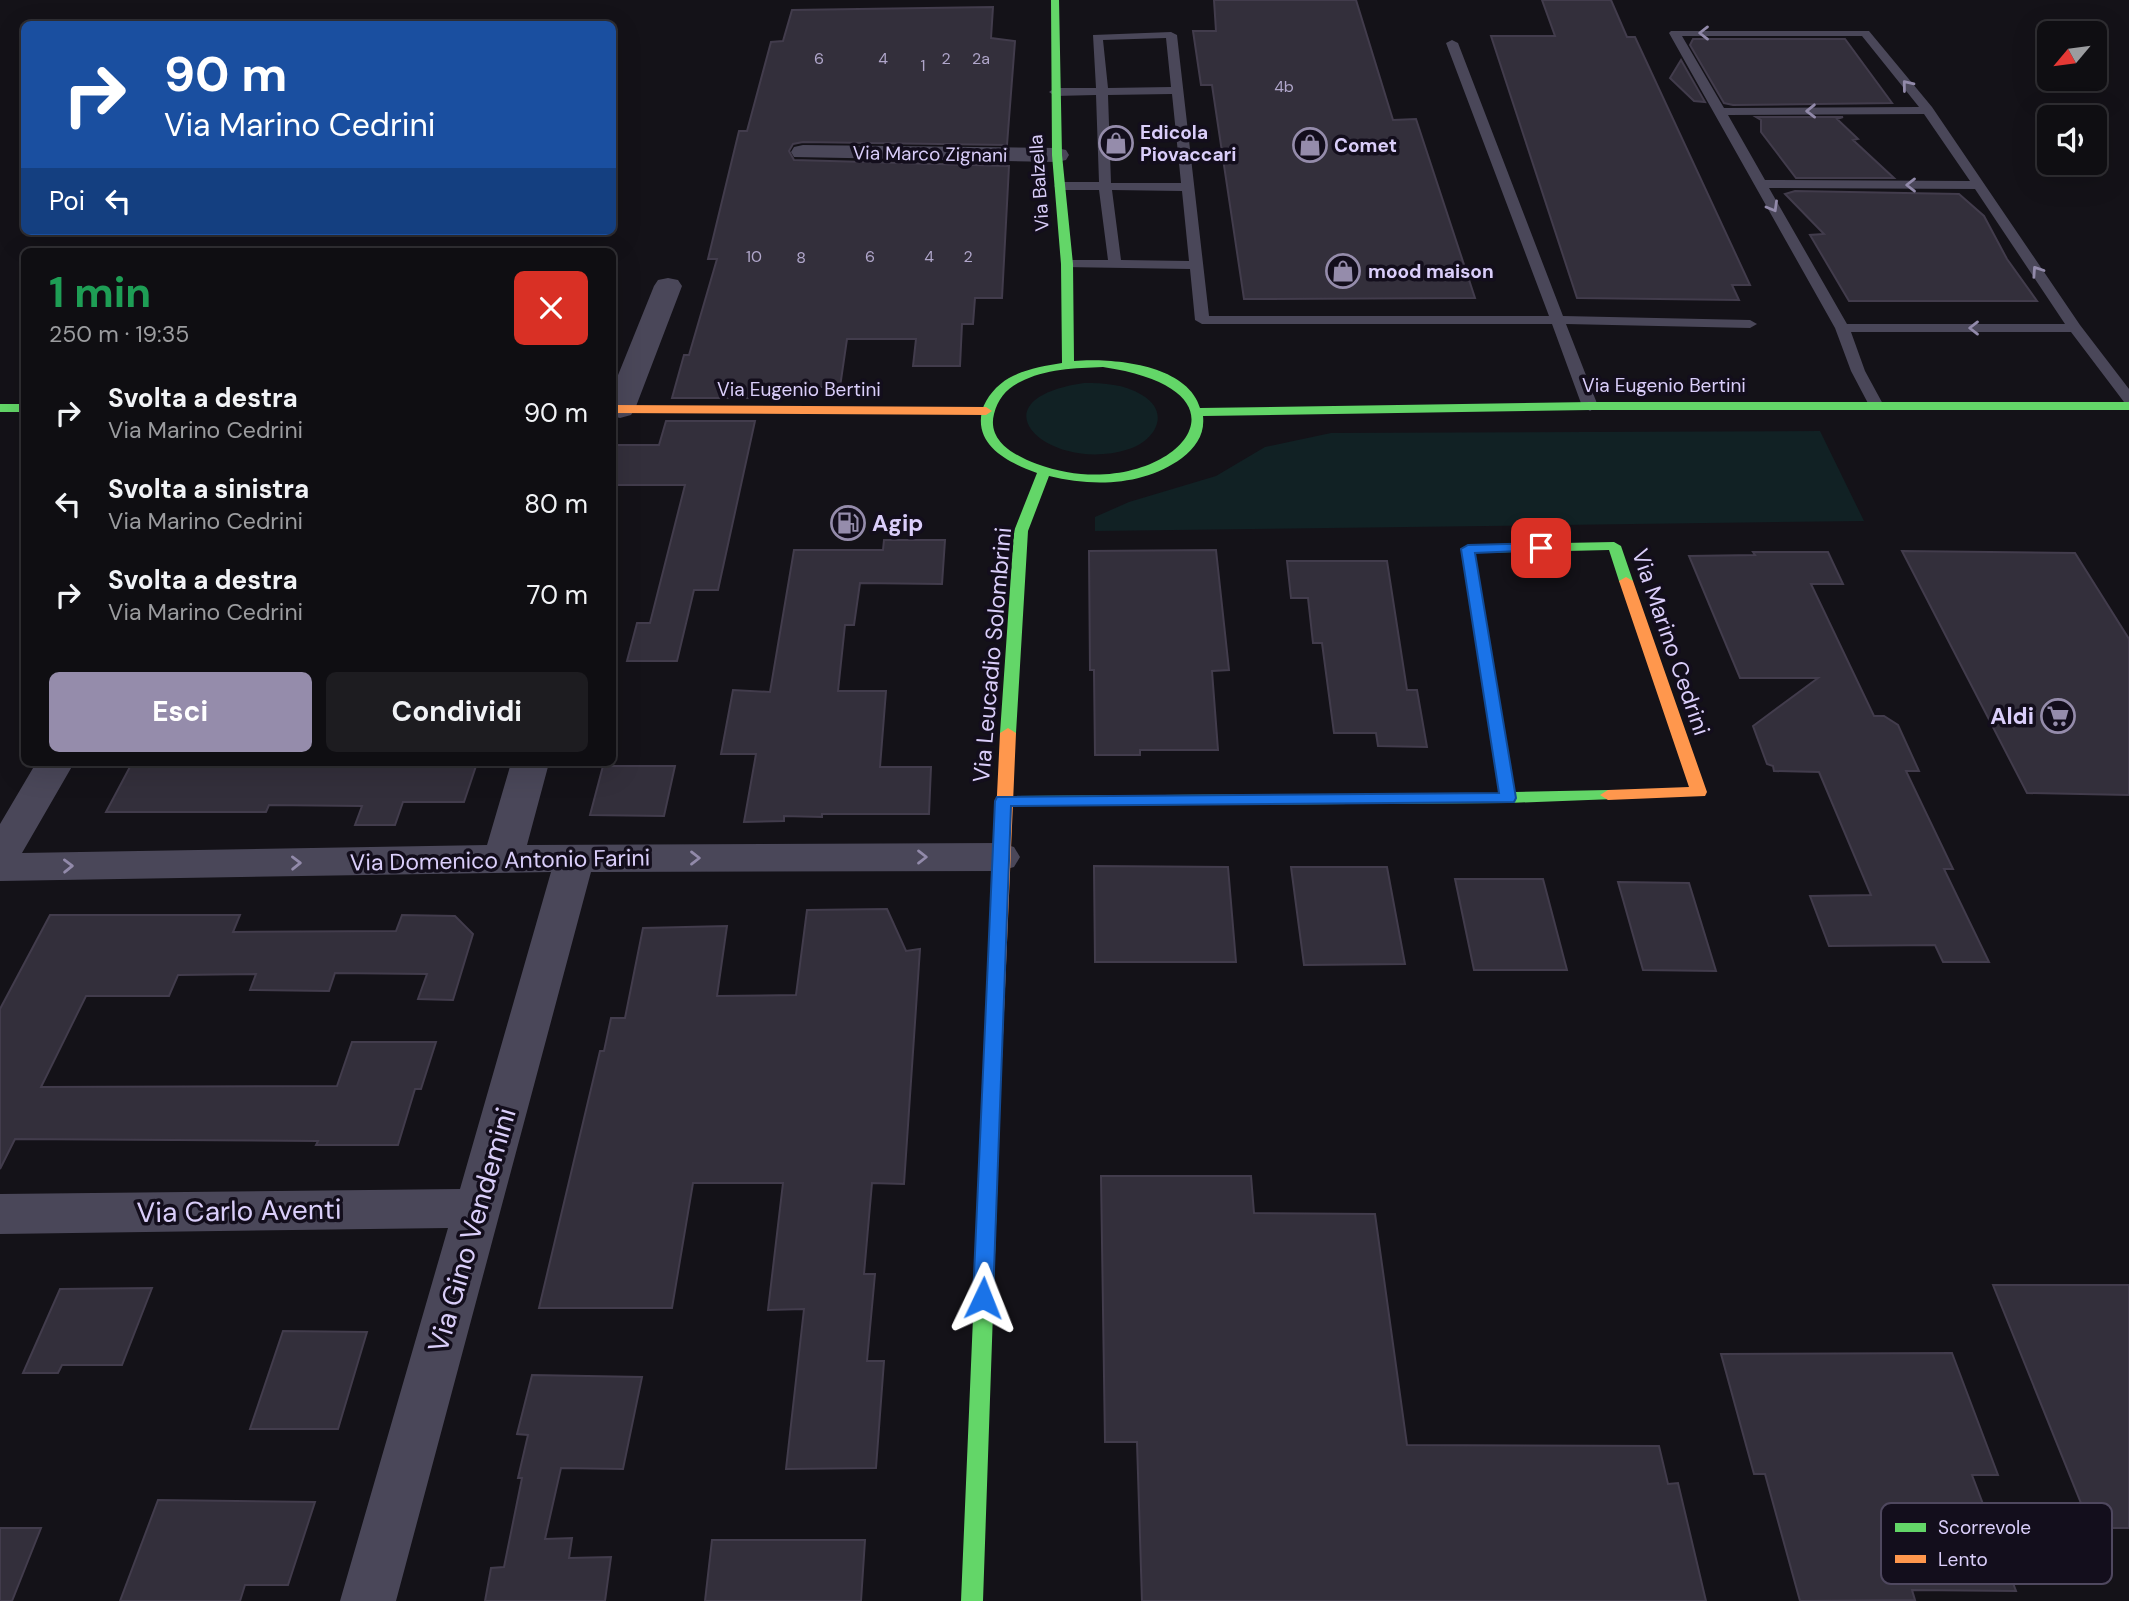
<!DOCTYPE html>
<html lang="it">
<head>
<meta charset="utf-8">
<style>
	body { margin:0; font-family:"DM Sans",sans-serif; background:#1d1c20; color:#f1f3f6; height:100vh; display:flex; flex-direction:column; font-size:26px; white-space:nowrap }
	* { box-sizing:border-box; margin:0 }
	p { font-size:23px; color:#9b9c9f }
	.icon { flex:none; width:38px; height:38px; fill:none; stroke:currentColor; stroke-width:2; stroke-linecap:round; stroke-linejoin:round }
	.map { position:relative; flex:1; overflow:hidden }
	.side { position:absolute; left:21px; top:248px; width:595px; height:518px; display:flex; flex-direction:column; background:#0f0e12; border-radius:10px; box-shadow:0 7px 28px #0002,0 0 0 2px #2f2e32 }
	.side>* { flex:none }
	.hud { position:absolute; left:21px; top:21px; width:595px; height:214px; border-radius:10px; box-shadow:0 7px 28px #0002,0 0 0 2px #2f2e32; background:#1a4fa0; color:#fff; overflow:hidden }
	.needle { width:46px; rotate:241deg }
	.tools { position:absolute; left:2037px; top:21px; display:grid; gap:14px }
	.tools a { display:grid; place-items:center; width:70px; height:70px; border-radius:10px; background:#0f0e12; box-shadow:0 7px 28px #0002,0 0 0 2px #2f2e32; font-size:35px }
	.pin { position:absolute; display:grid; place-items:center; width:60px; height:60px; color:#fff; margin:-30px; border-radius:14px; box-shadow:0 4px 10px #0006 }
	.me { position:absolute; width:77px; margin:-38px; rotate:2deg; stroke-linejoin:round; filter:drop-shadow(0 0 5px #0008) }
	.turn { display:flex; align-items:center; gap:24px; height:147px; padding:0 28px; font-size:32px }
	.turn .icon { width:91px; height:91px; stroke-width:2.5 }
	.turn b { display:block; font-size:49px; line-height:60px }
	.then { display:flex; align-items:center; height:66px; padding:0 28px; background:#0003; gap:14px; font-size:26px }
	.round { display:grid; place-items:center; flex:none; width:74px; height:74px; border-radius:10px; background:#1d1c20 }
	.summary { display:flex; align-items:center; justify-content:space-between; height:119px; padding:0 28px }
	h1 { font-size:42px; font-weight:700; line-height:52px; color:#1e9e55 }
	.cta { display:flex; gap:14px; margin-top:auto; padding:14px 28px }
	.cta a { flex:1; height:80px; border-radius:10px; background:#958cab; color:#fff; font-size:28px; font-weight:700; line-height:80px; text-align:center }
	.cta a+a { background:#1d1c20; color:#f1f3f6 }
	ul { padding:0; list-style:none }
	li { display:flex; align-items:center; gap:21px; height:91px; padding:0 28px }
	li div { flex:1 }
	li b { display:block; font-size:26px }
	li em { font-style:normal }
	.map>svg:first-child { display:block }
	.green { fill:#112124 }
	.building { fill:#332f3b; stroke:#423c4c; stroke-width:2 }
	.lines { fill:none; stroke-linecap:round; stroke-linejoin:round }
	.lane { fill:#4a4759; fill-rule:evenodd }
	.street { fill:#4a4759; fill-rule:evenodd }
	.fast { fill:#63d668; fill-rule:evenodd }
	.slow { fill:#ff974d; fill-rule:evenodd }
	.oneway { stroke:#928aaa }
	.route { fill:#1a73e8; stroke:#114b97; stroke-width:2 }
	.labels { text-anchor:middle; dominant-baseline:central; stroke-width:7; stroke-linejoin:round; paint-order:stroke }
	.far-number-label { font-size:16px; fill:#b0a6ca }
	.far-poi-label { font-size:19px; font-weight:bold; fill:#dacefa; stroke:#130e1c; text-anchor:start }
	.far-street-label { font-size:19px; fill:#dacefa; stroke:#130e1c }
	.poi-label { font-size:23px; font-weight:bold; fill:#dacefa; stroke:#130e1c; text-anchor:start }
	.street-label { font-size:23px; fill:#dacefa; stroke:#130e1c }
	.near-street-label { font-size:28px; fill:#dacefa; stroke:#130e1c }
	.key { fill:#130e1c; stroke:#4f485f; stroke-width:2 }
	.key-label { font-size:19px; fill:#dacefa }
</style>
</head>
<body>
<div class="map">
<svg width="2129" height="1601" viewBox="0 0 2129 1601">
	<rect width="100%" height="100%" fill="#141218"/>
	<path class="green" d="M1084,383c20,0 40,1 58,12 29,17 14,45 -13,54 -79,26 -161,-49 -45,-66z
		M1820,431l44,90 -769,10v-14l34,-15 87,-26 49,-29 66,-14z"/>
	<path class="building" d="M1214,0h142l37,120 23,-1 59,179 -231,1 -32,-214h-11l-8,-54h23z
		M1542,0h69l16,37h8l115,248h-18l7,15 -162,-2 -86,-262h64z
		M993,7l-2,31 24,3 -8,104 -204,-3 -10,2 -4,7 5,9 215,6 -7,132h-27l-2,26h-11l-2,42h-47l3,-27h-69l-7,48h-77l-3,11h-88l12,-43h5l28,-96h-9l31,-128h8l24,-89 12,-1 9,-31z
		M1693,39h152l47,64 -159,2 -9,-2 -34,-58z
		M1681,60l24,42 -11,-1 -24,-23z
		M1756,117h87l-6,2 21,20 -5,1 41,38h-98l-35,-46v-12z
		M1795,191l164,3 25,22 23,43 30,42h-188l-39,-66 14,-1 -39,-40z
		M666,421h89l-37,169h-24l-17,71h-50l10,-38h13l35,-138h-73v-40h47z
		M884,540h61l-3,44 -82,-1 -6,42h-9l-7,66h48l-6,76h51l-2,47h-107v3l-38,-1v5l-40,1 12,-68h-35l12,-64 37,2 24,-142h89z
		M1216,550l13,120 -17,1 6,79h-78v5h-45l-1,-85h-4l-1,-119z
		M1902,551l173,2 54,86v156l-102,-2z
		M1753,552h75l15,32h-32l63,132h10l14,9 21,46h-13l47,98h-9l45,93h-46l-8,-17 -106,1 -19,-50 61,-1 -52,-123 -45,-1 -1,-5 -6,-2 -14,-38 65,-48h-78l-51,-122 66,-1z
		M1287,561h100l20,129h10l10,57 -49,-1 -2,-13h-42l-12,-90h-9l-5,-45h-17z
		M132,763h345l-13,39h-61l-8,23h-40l7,-19 -93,-1 -3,7h-160z
		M603,766h72l-11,50 -74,-1z
		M1094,866l134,1 8,95h-141z
		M1291,867h96l18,97 -101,1z
		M1455,879h88l24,91h-93z
		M1618,882l71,1 27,88 -73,-1z
		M887,909l19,42 14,-2 -16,235 -32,-1 -8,91h11l-8,87h17l-8,107 -90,1 18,-160 -36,1 15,-127h-90l-21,125h-133l61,-257h4l7,-33h14l18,-90 84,-2 -10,70 79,-1 11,-85z
		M50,915h190l-7,17 163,-1 6,-16 53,1 18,18 -20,66 -35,-1 9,-25 -92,-1 -6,18 -79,-1 6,-16 -78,1 -9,21h-83l-45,91 296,-1 15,-44h84l-15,47h-6l-17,56h-82l2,-4 -303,-2 -15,30v-160z
		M1101,1176h150l3,37 121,1 32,231 252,1 9,38 10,-1 28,118h-564l-5,-159h-32z
		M1993,1285h136v243h-38z
		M152,1288l-30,77h-60l-4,8h-35l37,-84z
		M283,1331l84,1 -29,97h-88z
		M1952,1353l46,122h-26l44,116 -104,-1 3,10 -115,1 -35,-127h-11l-33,-120z
		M532,1375l110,2 -19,92 -62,-1 -16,71 27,-1 -3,20 42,-1 -6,44h-120l6,-33 13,-1 18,-89h-4l10,-43 -11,-1z
		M158,1500l157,2 -27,83h-43l-5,16h-120z
		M0,1528h41l-29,73h-12z
		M712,1540h153l-4,61h-156z"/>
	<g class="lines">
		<path class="lane" d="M1671,31h198l63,76 148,218 49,64v14l-5,-1 -53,-70h-220l14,39 19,35 -3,3h-10l-20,-38 -16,-43 -166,-295zM1682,36h180l57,71 -195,1zM1924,114l46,67 -205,-1 -37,-65zM1769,188l206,1 90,135h-218z
			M1171,32l6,3 32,281h340l-103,-273 6,-3 6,3 105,273 187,4 7,4 -7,4 -184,-4 32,82 -8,5 -8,-5 -30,-82h-350l-7,-4 -5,-51 -128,-2v-6l5,-1h41l-9,-70h-39l-6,-4 6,-4h39l-3,-87 -41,1 -6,-4 6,-4h41l-3,-53zM1166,38l5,49 -63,1 -5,-48zM1172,94l9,89h-70l-3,-88zM1112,190l70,1 7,70 -68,-1z"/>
		<path class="street" d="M803,145l254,3 9,2 3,5 -3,5 -9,2 -263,-5 -3,-5 3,-5z
			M668,278l10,2 4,6 -47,123 -4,6 -11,3 -8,-2v-26l42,-104 4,-6z
			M36,763h38l-52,90 465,-8 24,-82h38l-22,82 473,-2 14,4 6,10 -6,10 -14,4 -409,1 -195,729h-56l108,-373 -448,6v-40l460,-5 91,-317 -551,9v-57z"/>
		<path class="fast" d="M1051,0h8l3,155 11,109 1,97c38,-3 113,3 126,47l390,-6h539v8h-539l-387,6c2,18 -7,31 -21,42 -38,28 -89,29 -133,18l-21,55 -12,202 -8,5 -5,-1 -3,-4 14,-202 23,-58c-28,-10 -63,-27 -55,-62 4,-14 15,-26 27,-33 16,-9 35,-12 53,-15l-1,-99 -9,-109zM1103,367c175,26 57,143 -66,97 -22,-8 -50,-23 -43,-50 4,-15 12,-25 26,-32 25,-13 55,-14 83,-15z
			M0,404h24v8h-24z
			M1614,542l7,4 12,35 -2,3h-10l-2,-3 -10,-31 -134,3 40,239 93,-2 6,1 2,4 -2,4 -106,4 -505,3 -8,-5 8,-5 496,-3 -38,-244 7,-4z
			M992,1075l6,2 3,5 -18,519h-22l22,-519 3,-5z"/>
		<path class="slow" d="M612,405l374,2 6,4 -6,4 -374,-2z
			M1626,577l7,4 74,211 -2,4 -97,4 -8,-5 8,-5 81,-3 -70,-206z
			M1008,728l8,5 -15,349 -3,5 -6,2 -6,-2 -3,-5 17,-349z"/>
	</g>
	<defs><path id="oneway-chevron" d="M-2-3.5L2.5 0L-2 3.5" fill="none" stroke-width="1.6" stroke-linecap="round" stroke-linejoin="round" transform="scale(1.75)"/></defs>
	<g class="oneway">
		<use href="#oneway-chevron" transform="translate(1704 33) rotate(-180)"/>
		<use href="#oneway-chevron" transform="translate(1907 85) rotate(-129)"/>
		<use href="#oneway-chevron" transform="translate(1811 111) rotate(179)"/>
		<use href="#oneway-chevron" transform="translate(1911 185) rotate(-180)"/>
		<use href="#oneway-chevron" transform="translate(1773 207) rotate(60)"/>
		<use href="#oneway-chevron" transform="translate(2037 271) rotate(-124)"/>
		<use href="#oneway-chevron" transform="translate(1974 328) rotate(-180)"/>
		<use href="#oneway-chevron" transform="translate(922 857)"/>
		<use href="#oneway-chevron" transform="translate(695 858)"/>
		<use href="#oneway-chevron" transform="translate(296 863) rotate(-1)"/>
		<use href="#oneway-chevron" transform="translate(68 866) rotate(-1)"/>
	</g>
	<path class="route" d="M1541,543l7,5 -2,2 -71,3 41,245 -2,4 -503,4 -18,492 -3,6 -7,3 -7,-3 -3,-6 22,-497 2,-4 502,-4 -38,-244 7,-4z"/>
	<defs>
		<g id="shop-ring" transform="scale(1.75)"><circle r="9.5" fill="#130e1c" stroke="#958cab" stroke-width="1.5"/><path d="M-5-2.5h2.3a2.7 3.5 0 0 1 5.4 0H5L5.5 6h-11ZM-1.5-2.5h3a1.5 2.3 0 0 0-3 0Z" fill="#958cab"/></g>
		<g id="fuel-ring" transform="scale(1.75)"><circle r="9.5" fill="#130e1c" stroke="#958cab" stroke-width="1.5"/><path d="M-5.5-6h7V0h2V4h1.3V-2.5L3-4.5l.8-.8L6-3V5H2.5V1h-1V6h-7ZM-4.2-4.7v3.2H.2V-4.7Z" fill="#958cab"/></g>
		<g id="supermarket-ring" transform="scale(1.75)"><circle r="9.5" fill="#130e1c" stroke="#958cab" stroke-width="1.5"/><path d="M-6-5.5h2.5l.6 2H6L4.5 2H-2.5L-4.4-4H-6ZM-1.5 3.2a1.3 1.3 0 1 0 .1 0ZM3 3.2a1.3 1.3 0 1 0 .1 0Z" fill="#958cab"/></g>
	</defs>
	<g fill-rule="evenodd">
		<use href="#shop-ring" x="1116" y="143"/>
		<use href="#shop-ring" x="1310" y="145"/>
		<use href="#shop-ring" x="1343" y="271"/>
		<use href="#fuel-ring" x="848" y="523"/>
		<use href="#supermarket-ring" x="2058" y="716"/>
	</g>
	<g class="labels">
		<g class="far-number-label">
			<text x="819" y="58">6</text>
			<text x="883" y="58">4</text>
			<text x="946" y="58">2</text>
			<text x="981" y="58">2a</text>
			<text x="923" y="65">1</text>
			<text x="1284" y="86">4b</text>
			<text x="754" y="256">10</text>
			<text x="870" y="256">6</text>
			<text x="929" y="256">4</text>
			<text x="968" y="256">2</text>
			<text x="801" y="257">8</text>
		</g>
		<g class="far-poi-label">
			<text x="1140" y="132">Edicola<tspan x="1140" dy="22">Piovaccari</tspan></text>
			<text x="1334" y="145">Comet</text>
			<text x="1368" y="271">mood maison</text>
		</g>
		<g class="far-street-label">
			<text transform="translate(930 154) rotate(1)">Via Marco Zignani</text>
			<text transform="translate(1039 183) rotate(-94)">Via Balzella</text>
			<text x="1664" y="385">Via Eugenio Bertini</text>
			<text x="799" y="389">Via Eugenio Bertini</text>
		</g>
		<g class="poi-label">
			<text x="872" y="523">Agip</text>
			<text x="2034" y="716" text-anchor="end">Aldi</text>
		</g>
		<g class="street-label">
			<text transform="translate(1671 642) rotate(71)">Via Marino Cedrini</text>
			<text transform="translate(992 655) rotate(-85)">Via Leucadio Solombrini</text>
			<text transform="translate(500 860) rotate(-1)">Via Domenico Antonio Farini</text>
		</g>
		<g class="near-street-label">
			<text transform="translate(239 1211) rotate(-1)">Via Carlo Aventi</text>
			<text transform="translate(472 1230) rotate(-74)">Via Gino Vendemini</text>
		</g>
	</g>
	<rect x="1881" y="1503" width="231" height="81" rx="10" class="key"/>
	<rect x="1895" y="1523" width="31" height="9" fill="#63d668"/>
	<rect x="1895" y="1555" width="31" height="8" fill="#ff974d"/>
	<g class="key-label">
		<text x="1938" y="1534">Scorrevole</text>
		<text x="1938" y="1566">Lento</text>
	</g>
</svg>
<div class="tools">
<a><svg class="needle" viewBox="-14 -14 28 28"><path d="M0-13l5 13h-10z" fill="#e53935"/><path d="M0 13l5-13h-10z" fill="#9b9c9f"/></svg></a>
<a><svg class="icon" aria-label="sound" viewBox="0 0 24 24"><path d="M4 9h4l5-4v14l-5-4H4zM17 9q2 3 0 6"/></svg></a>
</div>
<div class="pin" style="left:1541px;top:548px;background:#d93025"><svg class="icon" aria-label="arrive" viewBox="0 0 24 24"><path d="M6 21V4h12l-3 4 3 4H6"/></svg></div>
<svg class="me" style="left:983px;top:1298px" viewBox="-20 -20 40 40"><path d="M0-17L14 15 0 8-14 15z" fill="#1a73e8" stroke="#fff" stroke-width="4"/></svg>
<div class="hud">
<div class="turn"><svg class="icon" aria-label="right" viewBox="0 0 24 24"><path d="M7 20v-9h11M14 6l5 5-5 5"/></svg><div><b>90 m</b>Via Marino Cedrini</div></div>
<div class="then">Poi<svg class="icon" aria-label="left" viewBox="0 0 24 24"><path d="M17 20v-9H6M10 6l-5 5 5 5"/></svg></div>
</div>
<section class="side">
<div class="summary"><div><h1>1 min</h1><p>250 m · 19:35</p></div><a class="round" style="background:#d93025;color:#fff"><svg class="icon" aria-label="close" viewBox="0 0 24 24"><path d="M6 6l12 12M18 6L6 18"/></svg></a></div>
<ul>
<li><svg class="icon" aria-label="right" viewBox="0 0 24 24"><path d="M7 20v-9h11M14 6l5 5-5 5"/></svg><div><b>Svolta a destra</b><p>Via Marino Cedrini</p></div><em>90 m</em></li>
<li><svg class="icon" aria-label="left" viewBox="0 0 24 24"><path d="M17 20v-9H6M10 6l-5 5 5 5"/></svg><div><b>Svolta a sinistra</b><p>Via Marino Cedrini</p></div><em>80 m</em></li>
<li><svg class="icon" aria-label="right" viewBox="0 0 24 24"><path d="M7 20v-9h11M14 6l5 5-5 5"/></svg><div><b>Svolta a destra</b><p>Via Marino Cedrini</p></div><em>70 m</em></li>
</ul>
<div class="cta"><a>Esci</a><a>Condividi</a></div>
</section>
</div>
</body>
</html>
